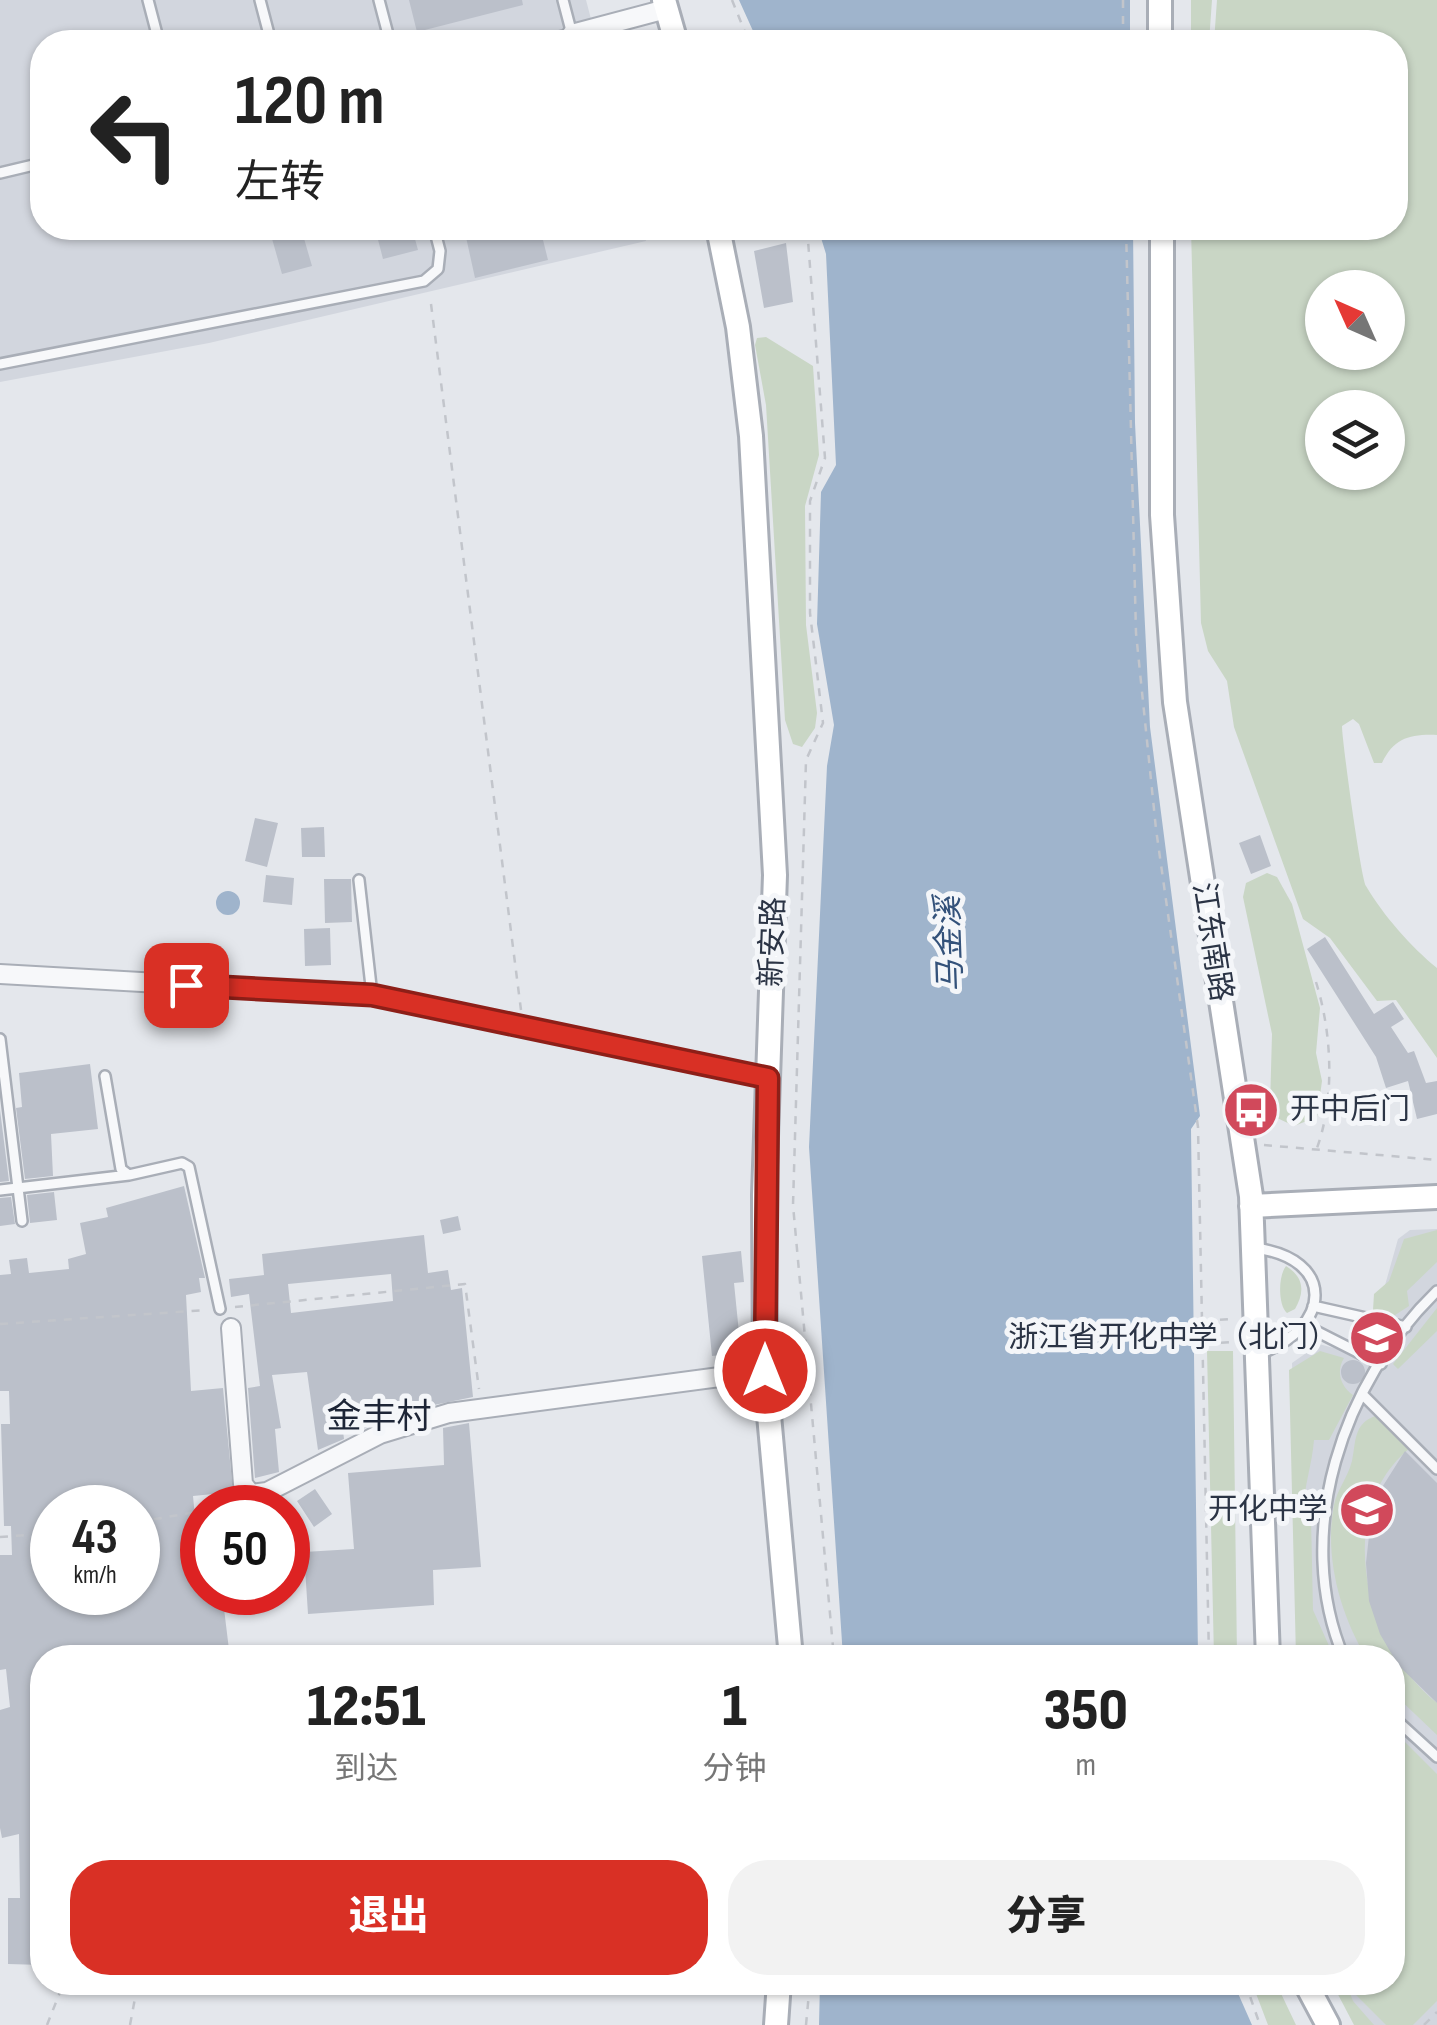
<!DOCTYPE html>
<html lang="zh">
<head>
<meta charset="utf-8">
<style>
	body { margin:0; font-family:"Sofia Sans Condensed","Noto Sans SC",sans-serif; background:#f2f2f2; color:#222; height:100vh; display:flex; flex-direction:column; font-size:38px; white-space:nowrap }
	* { box-sizing:border-box; margin:0 }
	p { font-size:32px; color:#767676 }
	.icon { flex:none; width:55px; height:55px; fill:none; stroke:currentColor; stroke-width:2; stroke-linecap:round; stroke-linejoin:round }
	.map { position:relative; flex:1; overflow:hidden }
	.side { position:absolute; left:30px; top:1645px; width:1375px; height:350px; display:flex; flex-direction:column; background:#fff; border-radius:40px; box-shadow:0 2px 8px #0004 }
	.side>* { flex:none }
	.top-card { position:absolute; left:30px; top:30px; width:1378px; height:210px; border-radius:40px; box-shadow:0 2px 8px #0004; background:#fff; color:#222; overflow:hidden }
	.needle { width:65px; rotate:315deg }
	.tools { position:absolute; left:1305px; top:270px; display:grid; gap:20px }
	.tools a { display:grid; place-items:center; width:100px; height:100px; border-radius:50%; background:#fff; box-shadow:0 2px 8px #0004; font-size:50px }
	.speed { position:absolute; left:30px; top:1485px; display:flex; gap:20px; font-size:50px; font-weight:700; text-align:center }
	.speed>* { display:grid; place-content:center; width:130px; height:130px; border-radius:50%; background:#fff; box-shadow:0 2px 8px #0004; line-height:1 }
	.speed small { font-size:25px; font-weight:400 }
	.speed .limit { border:15px solid #d22; background:#fff; color:#111 }
	.pin { position:absolute; display:grid; place-items:center; width:85px; height:85px; color:#fff; margin:-42px; border-radius:20px; box-shadow:0 5px 15px #0006 }
	.me { position:absolute; width:110px; margin:-55px; rotate:0deg; stroke-linejoin:round; filter:drop-shadow(0 0 8px #0008) }
	.turn { display:flex; align-items:center; gap:35px; height:210px; padding:0 40px; font-size:45px }
	.turn .icon { width:130px; height:130px; stroke-width:2.5 }
	.turn b { display:block; font-size:70px; line-height:85px }
	.eta { display:flex; justify-content:space-evenly; align-items:center; height:170px; text-align:center }
	.eta b { font-size:60px; font-weight:800; line-height:70px }
	.primary-button { display:flex; gap:20px; margin-top:auto; padding:20px 40px }
	.primary-button a { flex:1; height:115px; border-radius:40px; background:#d93025; color:#fff; font-size:40px; font-weight:800; line-height:115px; text-align:center }
	.primary-button a+a { background:#f2f2f2; color:#222 }
	.map>svg:first-child { display:block }
	.built { fill:#d2d6de }
	.green { fill:#c9d6c5; fill-rule:evenodd }
	.water { fill:#9fb4cc }
	.building { fill:#bbc0ca; fill-rule:evenodd }
	.lines { fill:none; stroke-linecap:round; stroke-linejoin:round }
	.lane-casing { stroke:#a9aeb7; stroke-width:14 }
	.street-casing { stroke:#a9aeb7; stroke-width:22 }
	.secondary-casing { stroke:#a9aeb7; stroke-width:28 }
	.path { stroke:#c2c5cb; stroke-width:2.5; stroke-dasharray:8 8; stroke-linecap:butt }
	.lane { stroke:#f7f8fa; stroke-width:9 }
	.street { stroke:#f7f8fa; stroke-width:18 }
	.secondary { stroke:#fff; stroke-width:22 }
	.route-casing { stroke:#8d1f18; stroke-width:25 }
	.route { stroke:#d93025; stroke-width:18 }
	.labels { text-anchor:middle; dominant-baseline:central; stroke-width:10; stroke-linejoin:round; paint-order:stroke }
	.street-label { font-size:30px; fill:#2b3445; stroke:#f4f6f9 }
	.poi-label { font-size:30px; fill:#2b3445; stroke:#f4f6f9; text-anchor:end }
	.water-label { font-size:32px; font-style:italic; fill:#34527a; stroke:#f4f6f9 }
	.quarter-label { font-size:35px; fill:#1d2536; stroke:#f4f6f9 }
</style>
</head>
<body>
<div class="map">
<svg width="1437" height="2025" viewBox="0 0 1437 2025">
	<rect width="100%" height="100%" fill="#e4e7ec"/>
	<path class="built" d="M0,0h586l11,42h-555v186h601l3,13 -437,102 -209,39z
		M1437,1229v796h-80l-18,-42 53,-1v-324l-92,-1 -8,-294 27,-19 37,10 26,-58 16,-57 12,-9z"/>
	<path class="green" d="M1191,0h21l-3,42h-18z
		M1217,0h220v735c-27,-1 -43,3 -55,28h-8l-15,-39 -6,-5 -11,7c0,15 19,152 24,160 17,29 45,61 71,82v90l-41,-58 -19,1 -47,-63 -27,-19 -69,-192 -7,-46 -19,-30 -7,-28 -10,-395h204v-186h-181zM1322,288h66v64h-66zM1322,408h66v64h-66z
		M766,337l47,29 6,89 -14,51 1,119 11,88 -2,15 -13,19 -9,-3 -8,-24 -19,-315 -11,-60 2,-7z
		M1267,873l10,4 15,27 28,104 -4,45 6,28 -5,36 -23,9 -19,-9 -5,-11 2,-72 -29,-137 3,-14z
		M1437,1230v32l-30,29 2,15 -17,11 -19,-7 1,-16 15,-13 15,-42z
		M1286,1266c18,11 19,26 9,43l-8,4c-9,-8 -9,-37 -1,-47z
		M1437,1308v23l-39,38 -5,-5z
		M1207,1351h26l4,306h-23z
		M1320,1351l24,7c-8,13 -4,28 9,37l-24,45h-15c-2,26 -11,48 -10,72l7,5 2,93 21,47h-38l-7,-287z
		M1375,1416l35,32c-80,65 -43,200 27,255v32l-44,-42 -1,-35 -26,-1c-26,-43 -42,-101 -32,-152 3,-15 14,-28 18,-44 4,-18 1,-37 23,-45z
		M1393,1730l44,44v227l-24,24h-27l-35,-35 7,-7 34,-1z
		M1252,1983h24l20,42h-28z
		M1332,1983h21l-5,5 5,13 21,24h-20z"/>
	<path class="water" d="M739,0h391v42h-372z
		M818,228h315l2,195 15,304 50,389 -9,13 7,528h-355l-34,-510 18,-381 7,-41 -17,-101 4,-132 15,-27 -10,-211z
		M216 903a12 12 0 1 1 24 0a12 12 0 1 1-24 0Z
		M1233,1982l19,43h-433l1,-42z"/>
	<path class="building" d="M409,0h113l1,5 -106,27z
		M269,228h18l3,11 13,-4 9,31 -30,8z
		M375,228h37l6,22 -35,9z
		M464,228h76l8,32 -73,18z
		M786,243l7,59 -29,6 -10,-57z
		M255,818l23,5 -11,44 -22,-6z
		M324,827l1,30h-23l-1,-29z
		M1260,835l11,31 -20,8 -12,-31z
		M266,875l28,3 -2,27 -29,-3z
		M324,879h27l1,43 -27,1z
		M330,928l1,37 -26,1 -1,-37z
		M1325,937l49,77 19,-12 11,17 -13,8 17,26 6,-2 12,32 11,-2v33l-20,5 -9,-38 -22,7 -10,-31 -69,-108z
		M90,1064l8,65 -47,5 2,42 -28,3 -9,-71 6,-1 -3,-34z
		M0,1110l9,71 -9,1z
		M184,1186l21,92h-6l2,14 -15,3 5,96 32,-3 10,104 -40,4 9,96h20l8,66h-126l-36,-5 1,5h-27v180l-7,1 2,65h5v61l-34,-1v-66h12l-1,-64 -17,4 -2,-10v-118l10,-3 -4,-38 -6,1v-115h12l-1,-29h-7l-3,-102h9l-1,-33h-9v-116l11,-1 -2,-14 18,-2 2,15 40,-4 -1,-10 18,-5 -6,-31 28,-6 -2,-9zM51,1508h87v84h-86z
		M54,1192l3,28 -27,3 -3,-28z
		M11,1197l4,27 -15,2v-28z
		M458,1216l3,14 -18,4 -3,-14z
		M424,1235l4,38 20,-3 3,20 11,-2 11,109 -88,18v4l-22,10 -20,2 1,8 -26,11 -11,-78 -35,3 9,53 -6,1 4,43 -24,6 -7,-90 12,-2 -11,-92 -18,3 -2,-18 35,-4 -2,-21zM391,1274l2,27 -102,12 -3,-29z
		M741,1251l3,31 -10,1 7,70 -29,3 -10,-100z
		M1341 1372a12 12 0 1 1 24 0a12 12 0 1 1-24 0Z
		M469,1423l12,144 -48,3 1,35 -126,9 -4,-62 50,-3 -6,-76 96,-8 -1,-37z
		M1405,1451l32,32v220l-39,-38 -18,-31 -11,-33 -3,-38 5,-45 10,-29z
		M315,1489l17,25 -18,13 -17,-26z"/>
	<g class="lines">
		<g class="lane-casing">
			<path id="lane" d="M148,0l11,42
				M260,0l11,42
				M379,0l11,42
				M563,0l11,42
				M537,42l35,-8
				M0,173l42,-10
				M0,364l424,-83 14,-12 2,-18 -6,-23
				M359,880l13,115
				M0,1039l22,182
				M105,1076l16,93 8,6 53,-12 7,4 31,142
				M0,1190l129,-15
				M1254,1248c83,10 78,80 5,106
				M1313,1306l93,21
				M1306,1326l75,38
				M1364,1396l73,73
				M1344,1658c-53,-125 -1,-276 93,-367
				M1392,1716l45,41"/>
		</g>
		<g class="street-casing">
			<path id="street" d="M572,34l94,-25
				M0,974l372,21 396,83
				M231,1328l12,156 8,10 16,-2 113,-58 69,-21 316,-42"/>
		</g>
		<g class="secondary-casing">
			<path id="secondary" d="M664,0l12,42
				M1160,0v42
				M718,228l20,99 13,109 24,439 -11,320 1,176 26,287
				M1162,228v287l13,187 76,494 17,462
				M1251,1206l186,-9
				M1305,1982l23,43
				M776,2025l3,-43"/>
		</g>
		<path class="path" d="M732,0l17,42
			M1123,0v42
			M807,228l18,230 -15,43v112l13,110 -17,37 -13,445 41,453
			M1126,228l10,405 20,196 42,298 11,531
			M431,304l90,706
			M1316,982c16,51 19,116 1,166
			M1264,1145l173,15
			M235,1307l230,-23 14,105
			M1204,1321l26,-2
			M0,1324l207,-14
			M1205,1344l26,-2
			M786,1370l21,-1
			M219,1508l19,-5
			M138,1522l64,-11
			M0,1537l52,-4
			M1245,1982l15,43
			M47,2025l17,-43
			M130,2025l8,-43
			M806,2025l4,-43
			M1424,2025l13,-13"/>
		<use href="#lane" class="lane"/>
		<use href="#street" class="street"/>
		<use href="#secondary" class="secondary"/>
	</g>
	<g class="lines">
		<g class="route-casing">
			<path id="route" d="M186,985l186,10 396,83 -3,293"/>
		</g>
		<use href="#route" class="route"/>
	</g>
	<defs>
		<g id="bus-disc" transform="scale(2.875)"><circle r="9.5" fill="#d1495b" stroke="#f4f6f9"/><path d="M-5-6H5V4H4V6H2V4H-2V6H-4V4H-5ZM-3.5-4V0h7V-4ZM-3.5 1.2v1.5H-2V1.2ZM2 1.2v1.5H3.5V1.2Z" fill="#fff"/></g>
		<g id="school-disc" transform="scale(2.875)"><circle r="9.5" fill="#d1495b" stroke="#f4f6f9"/><path d="M0-5L7-2L0 1L-7-2ZM-4 1L0 2.5L4 1V4Q0 6-4 4Z" fill="#fff"/></g>
	</defs>
	<g fill-rule="evenodd">
		<use href="#bus-disc" x="1251" y="1110"/>
		<use href="#school-disc" x="1377" y="1338"/>
		<use href="#school-disc" x="1367" y="1510"/>
	</g>
	<g class="labels">
		<g class="street-label">
			<text transform="translate(773 942) rotate(-88)">新安路</text>
			<text transform="translate(1212 942) rotate(81)">江东南路</text>
		</g>
		<g class="poi-label">
			<text x="1290" y="1110" text-anchor="start">开中后门</text>
			<text x="1338" y="1338">浙江省开化中学（北门）</text>
			<text x="1328" y="1510">开化中学</text>
		</g>
		<g class="water-label">
			<text transform="translate(950 944) rotate(-92)">马金溪</text>
		</g>
		<g class="quarter-label">
			<text x="379" y="1417">金丰村</text>
		</g>
	</g>
</svg>
<div class="tools">
<a><svg class="needle" viewBox="-14 -14 28 28"><path d="M0-13l5 13h-10z" fill="#e53935"/><path d="M0 13l5-13h-10z" fill="#767676"/></svg></a>
<a><svg class="icon" aria-label="layers" viewBox="0 0 24 24"><path d="M12 4l9 5-9 5-9-5zM3 14l9 5 9-5"/></svg></a>
</div>
<div class="speed"><div>43<small>km/h</small></div><div class="limit">50</div></div>
<div class="pin" style="left:186px;top:985px;background:#d93025"><svg class="icon" aria-label="arrive" viewBox="0 0 24 24"><path d="M6 21V4h12l-3 4 3 4H6"/></svg></div>
<svg class="me" style="left:765px;top:1371px" viewBox="-20 -20 40 40"><circle r="17" fill="#d93025" stroke="#fff" stroke-width="3"/><path d="M0-11L8 9 0 5-8 9z" fill="#fff"/></svg>
<div class="top-card">
<div class="turn"><svg class="icon" aria-label="left" viewBox="0 0 24 24"><path d="M17 20v-9H6M10 6l-5 5 5 5"/></svg><div><b>120 m</b>左转</div></div>
</div>
<section class="side">
<div class="eta">
<div><b>12:51</b><p>到达</p></div>
<div><b>1</b><p>分钟</p></div>
<div><b>350</b><p>m</p></div>
</div>
<div class="primary-button"><a>退出</a><a>分享</a></div>
</section>
</div>
</body>
</html>
